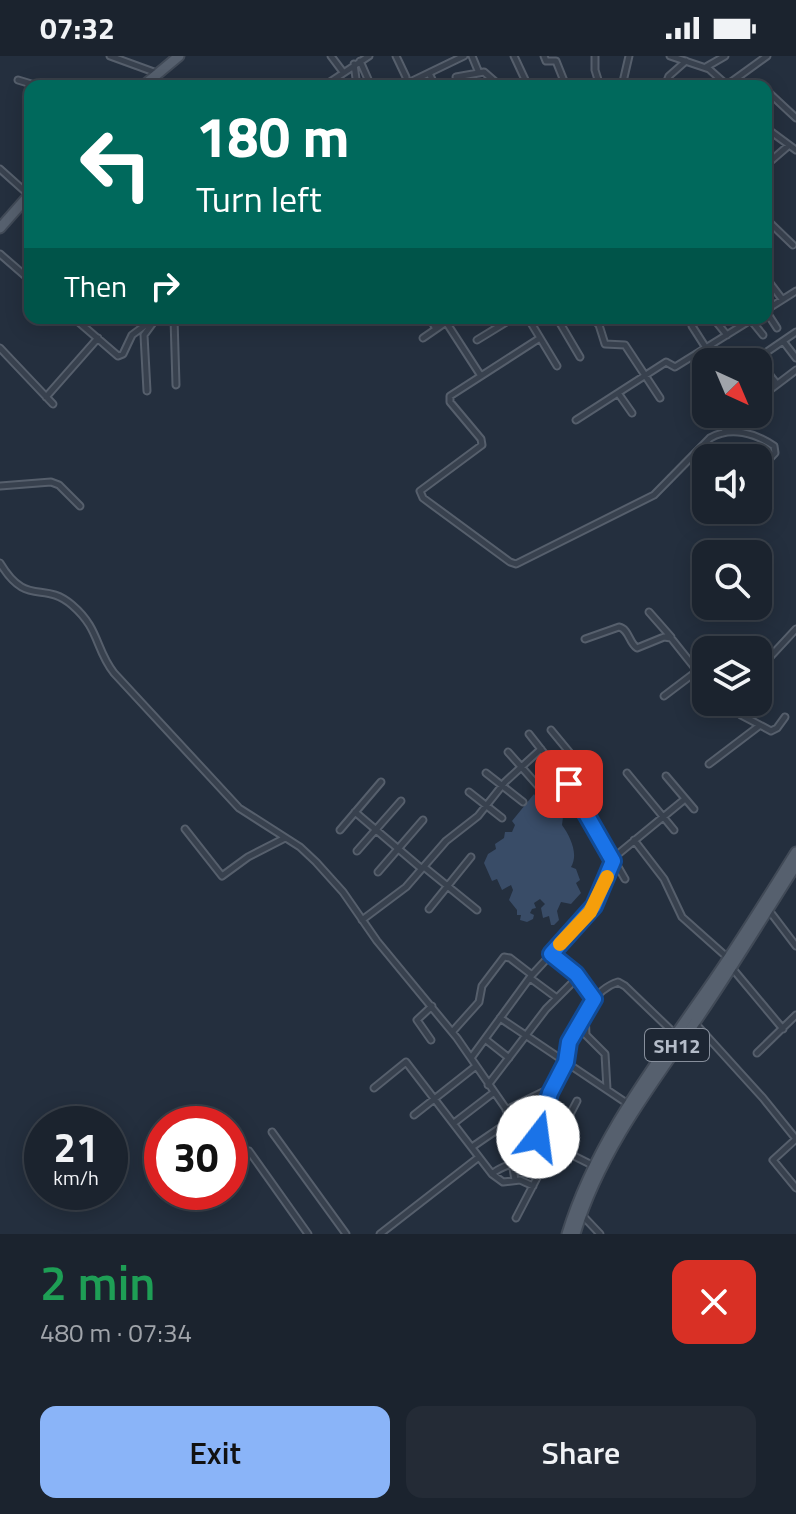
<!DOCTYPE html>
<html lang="en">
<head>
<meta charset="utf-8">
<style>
	body { margin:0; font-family:"Titillium Web",sans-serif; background:#242b36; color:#f1f3f6; height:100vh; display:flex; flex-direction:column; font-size:30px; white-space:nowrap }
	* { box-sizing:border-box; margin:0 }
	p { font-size:26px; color:#a0a4aa }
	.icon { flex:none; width:44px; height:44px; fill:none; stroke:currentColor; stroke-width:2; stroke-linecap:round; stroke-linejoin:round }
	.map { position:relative; height:1178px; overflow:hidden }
	.drawer { display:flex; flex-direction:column; background:#1b232e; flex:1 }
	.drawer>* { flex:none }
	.banner { position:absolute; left:24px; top:24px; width:748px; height:244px; border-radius:16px; box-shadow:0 4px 20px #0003,0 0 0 2px #39404a; background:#00695c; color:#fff; overflow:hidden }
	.needle { width:52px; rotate:136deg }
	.tools { position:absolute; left:692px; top:292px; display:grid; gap:16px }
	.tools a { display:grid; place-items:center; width:80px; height:80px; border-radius:16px; background:#1b232e; box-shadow:0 4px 20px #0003,0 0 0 2px #39404a; font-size:40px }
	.speed { position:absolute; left:24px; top:1050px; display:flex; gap:16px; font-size:40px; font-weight:700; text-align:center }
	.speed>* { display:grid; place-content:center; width:104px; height:104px; border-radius:50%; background:#1b232e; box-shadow:0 4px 20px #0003,0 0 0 2px #39404a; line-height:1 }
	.speed small { font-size:20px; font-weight:400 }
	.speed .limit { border:12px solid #d22; background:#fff; color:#111 }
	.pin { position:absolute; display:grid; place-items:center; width:68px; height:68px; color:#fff; margin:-34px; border-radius:16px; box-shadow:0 4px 12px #0006 }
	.me { position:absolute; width:88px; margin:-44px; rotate:15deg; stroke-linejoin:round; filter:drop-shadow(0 0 6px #0008) }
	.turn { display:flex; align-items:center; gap:28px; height:168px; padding:0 40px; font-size:36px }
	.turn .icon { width:104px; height:104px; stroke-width:2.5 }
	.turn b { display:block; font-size:56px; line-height:68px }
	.then { display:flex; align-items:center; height:76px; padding:0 40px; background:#0003; gap:16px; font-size:30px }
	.round { display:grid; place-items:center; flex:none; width:84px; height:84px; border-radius:16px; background:#242b36 }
	.summary { display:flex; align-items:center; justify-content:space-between; height:136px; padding:0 40px }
	h1 { font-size:48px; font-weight:600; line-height:60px; color:#1e9e55 }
	.cta { display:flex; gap:16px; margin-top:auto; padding:16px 40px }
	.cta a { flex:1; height:92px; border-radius:16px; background:#8ab4f8; color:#111; font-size:32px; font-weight:600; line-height:92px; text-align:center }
	.cta a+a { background:#242b36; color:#f1f3f6 }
	.status { display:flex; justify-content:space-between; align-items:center; height:56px; padding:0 40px; background:#1b232e; direction:ltr }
	.status svg { height:22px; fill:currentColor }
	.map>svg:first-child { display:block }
	.water { fill:#394c67 }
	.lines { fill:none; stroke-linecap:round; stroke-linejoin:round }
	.minor-casing { stroke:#565f6c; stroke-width:9 }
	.primary-casing { stroke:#414a57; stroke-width:13 }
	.minor { stroke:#38414e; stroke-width:5 }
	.primary { stroke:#56606e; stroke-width:9 }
	.route-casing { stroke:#114b97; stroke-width:20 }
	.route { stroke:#1a73e8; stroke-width:14 }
	.slow { stroke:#f59e0b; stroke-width:14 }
	.labels { text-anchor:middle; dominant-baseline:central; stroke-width:6; stroke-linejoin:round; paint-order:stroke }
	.shield { fill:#1d2633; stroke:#878f9c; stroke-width:2 }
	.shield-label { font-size:20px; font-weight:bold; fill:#b4bcc9 }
</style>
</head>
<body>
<div class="status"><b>07:32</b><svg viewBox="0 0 49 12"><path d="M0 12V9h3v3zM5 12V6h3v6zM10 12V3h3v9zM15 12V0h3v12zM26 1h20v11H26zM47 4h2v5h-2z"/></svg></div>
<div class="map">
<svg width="796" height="1178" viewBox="0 0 796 1178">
	<rect width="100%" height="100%" fill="#242f3e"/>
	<path class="water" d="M534,738l3,5 -2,3h9l3,2 -2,3 5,1 -2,8h7l1,-5 7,6 -1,8c8,11 17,29 9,42l5,2 4,11 -4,3 5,10 -10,11 -10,-2 -4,9 2,9 -5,5h-3l-2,-9 -6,2 -2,-10 4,-4 -5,-5 -6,4 2,5 -4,1 -2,4 4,2 -1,4 -6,3 -7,-2 1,-5h-4v-5l-8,-10 4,-10 -2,-5 -9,5 -5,-11 -5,2 -8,-18 4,-9 8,-5 -1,-5 9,-6 1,-6h7l3,-7 -3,-4z"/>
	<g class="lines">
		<g class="minor-casing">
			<path id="minor" d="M110,0l44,16
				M331,0l12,16
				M396,0l10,21v8
				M472,0l7,17
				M514,0l14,30
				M544,0l2,5h10l10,25
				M595,0v14l5,16
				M670,0l39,13 19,17
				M360,5l11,25
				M354,8l3,22
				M706,11l19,-11
				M429,17l6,13
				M456,21l28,-5 16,14
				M18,24l20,6
				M406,28l58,-28
				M727,29l40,-29
				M324,30l45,-30
				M622,30l7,-30
				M665,30l4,-10 17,-15
				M766,34l30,28
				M766,72l30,22
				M766,109l22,-19
				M0,113l29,26
				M766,163l27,26
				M0,198l30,26
				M766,222l16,21
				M766,254l30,-19
				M766,255l11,17
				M74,262l44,38 5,-2 9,-19 23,-17
				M174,262l2,67
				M430,262l6,11
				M528,262l29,48
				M557,262l23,39
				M593,262l6,7 6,19 20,1 35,53
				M694,262l-2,8 23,36
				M713,262l14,17
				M750,263l13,16
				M446,266l35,54
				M423,282l29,-20
				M540,282l-90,58v6l31,37 1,6 -62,46 3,7 87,64 6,2 138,-69 56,-57c21,-12 45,-5 64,8l1,7 -17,18
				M477,284l36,-22
				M783,285l13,17
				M0,292l53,56
				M757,303l20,25
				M752,306l44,-30
				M147,335l-3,-56 11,-15
				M618,337l14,20
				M46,341l52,-59
				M758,343l38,-29
				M576,364l90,-58 9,5 79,-49
				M723,377l24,-19
				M0,430l51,-4 8,3 21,21
				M0,507c27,45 43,17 72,42 28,24 23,44 42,68l125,135 61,39 16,15 27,30 34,49 80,97 56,81 29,21 52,26
				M649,556l22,25
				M585,583l34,-12c10,2 10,16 18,21l27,-11 7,1 35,44
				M758,614l38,-41
				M664,640l33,-25
				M725,646l16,13 30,16 6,-3 8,-11
				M551,674l33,40 -24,23
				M529,678l47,60 49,85
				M508,696l32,36
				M709,708l50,-38
				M486,717l37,29
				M627,717l47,57
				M666,720l28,33
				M469,736l33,26
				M355,756l67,57
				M185,773l37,47 26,-19 37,-19
				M340,774l41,-48
				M634,784l30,39 18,38 46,41
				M357,795l44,-50
				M612,803l73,-60
				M424,811l53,43
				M378,816l45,-52
				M429,853l42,-52
				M768,853l28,37
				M362,864l44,-33 40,-46 32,-25 27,-34 36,-33
				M551,898l25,20 18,25
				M732,912l51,61
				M530,922l27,20
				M585,957l1,22 19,19 2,35
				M500,962l128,86
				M694,966l69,76 33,41
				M453,975l26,-29 3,-16 22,-29 6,1 22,17
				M485,983l24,19
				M431,984l-14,-20 15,-14
				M757,997l39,-38
				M471,1002l60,-82 59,-64 9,-14 14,-37
				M488,1029l58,-76 32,-32
				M374,1032l32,-26 86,112 11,8 17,-2 13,6
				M506,1054l45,-22
				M414,1059l62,-49
				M454,1067l39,-30
				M272,1076l74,102
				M796,1083l-23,21 23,28
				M472,1091l41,-28
				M249,1095l59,83
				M512,1107l3,17
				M492,1118c12,-11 28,-9 36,-21 14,-21 13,-36 21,-58 4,-12 14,-22 17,-33 2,-6 1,-13 3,-19 7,-22 26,-54 49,-61l7,4 50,48
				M582,1159l18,19
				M516,1162l61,-117
				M380,1178l99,-77"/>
		</g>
		<g class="primary-casing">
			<path id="primary" d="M143,30l36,-30
				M0,172l30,-34
				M567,1178c29,-95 91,-173 146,-253 29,-42 56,-86 83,-129
				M575,1178c24,-80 74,-146 121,-213 35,-51 67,-104 100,-156"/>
		</g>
		<use href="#minor" class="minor"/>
		<use href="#primary" class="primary"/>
	</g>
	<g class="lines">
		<g class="route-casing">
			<path id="route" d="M538,1081l12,-44 16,-31 3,-20 25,-43 -18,-25 -25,-20 43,-48 19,-45 -44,-77"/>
		</g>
		<use href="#route" class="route"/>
		<path class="slow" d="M560,888l30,-32 17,-35"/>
	</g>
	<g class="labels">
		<rect class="shield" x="645" y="973" width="64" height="32" rx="6"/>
		<g class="shield-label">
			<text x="677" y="989">SH12</text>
		</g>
	</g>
</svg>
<div class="tools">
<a><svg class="needle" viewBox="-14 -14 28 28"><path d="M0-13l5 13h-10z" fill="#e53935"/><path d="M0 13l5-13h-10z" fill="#a0a4aa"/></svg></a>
<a><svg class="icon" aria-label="sound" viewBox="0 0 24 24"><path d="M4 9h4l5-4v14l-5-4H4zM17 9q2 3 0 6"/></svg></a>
<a><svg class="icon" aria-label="search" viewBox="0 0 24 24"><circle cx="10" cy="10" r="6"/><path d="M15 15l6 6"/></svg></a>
<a><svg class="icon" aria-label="layers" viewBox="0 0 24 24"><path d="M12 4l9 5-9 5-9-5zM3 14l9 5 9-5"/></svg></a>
</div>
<div class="speed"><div>21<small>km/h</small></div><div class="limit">30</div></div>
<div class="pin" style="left:569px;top:728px;background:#d93025"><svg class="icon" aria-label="arrive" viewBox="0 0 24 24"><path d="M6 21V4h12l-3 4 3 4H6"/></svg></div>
<svg class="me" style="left:538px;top:1081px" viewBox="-20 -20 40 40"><circle r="19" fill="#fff"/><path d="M0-13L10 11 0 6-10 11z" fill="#1a73e8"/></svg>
<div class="banner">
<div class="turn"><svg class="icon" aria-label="left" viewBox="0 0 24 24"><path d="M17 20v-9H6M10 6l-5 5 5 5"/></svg><div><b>180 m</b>Turn left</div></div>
<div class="then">Then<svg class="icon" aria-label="right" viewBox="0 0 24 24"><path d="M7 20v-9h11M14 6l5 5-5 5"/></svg></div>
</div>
</div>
<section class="drawer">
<div class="summary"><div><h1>2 min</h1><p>480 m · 07:34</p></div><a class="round" style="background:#d93025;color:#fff"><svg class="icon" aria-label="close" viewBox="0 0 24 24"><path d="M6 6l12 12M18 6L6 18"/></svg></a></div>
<div class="cta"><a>Exit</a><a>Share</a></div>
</section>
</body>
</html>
